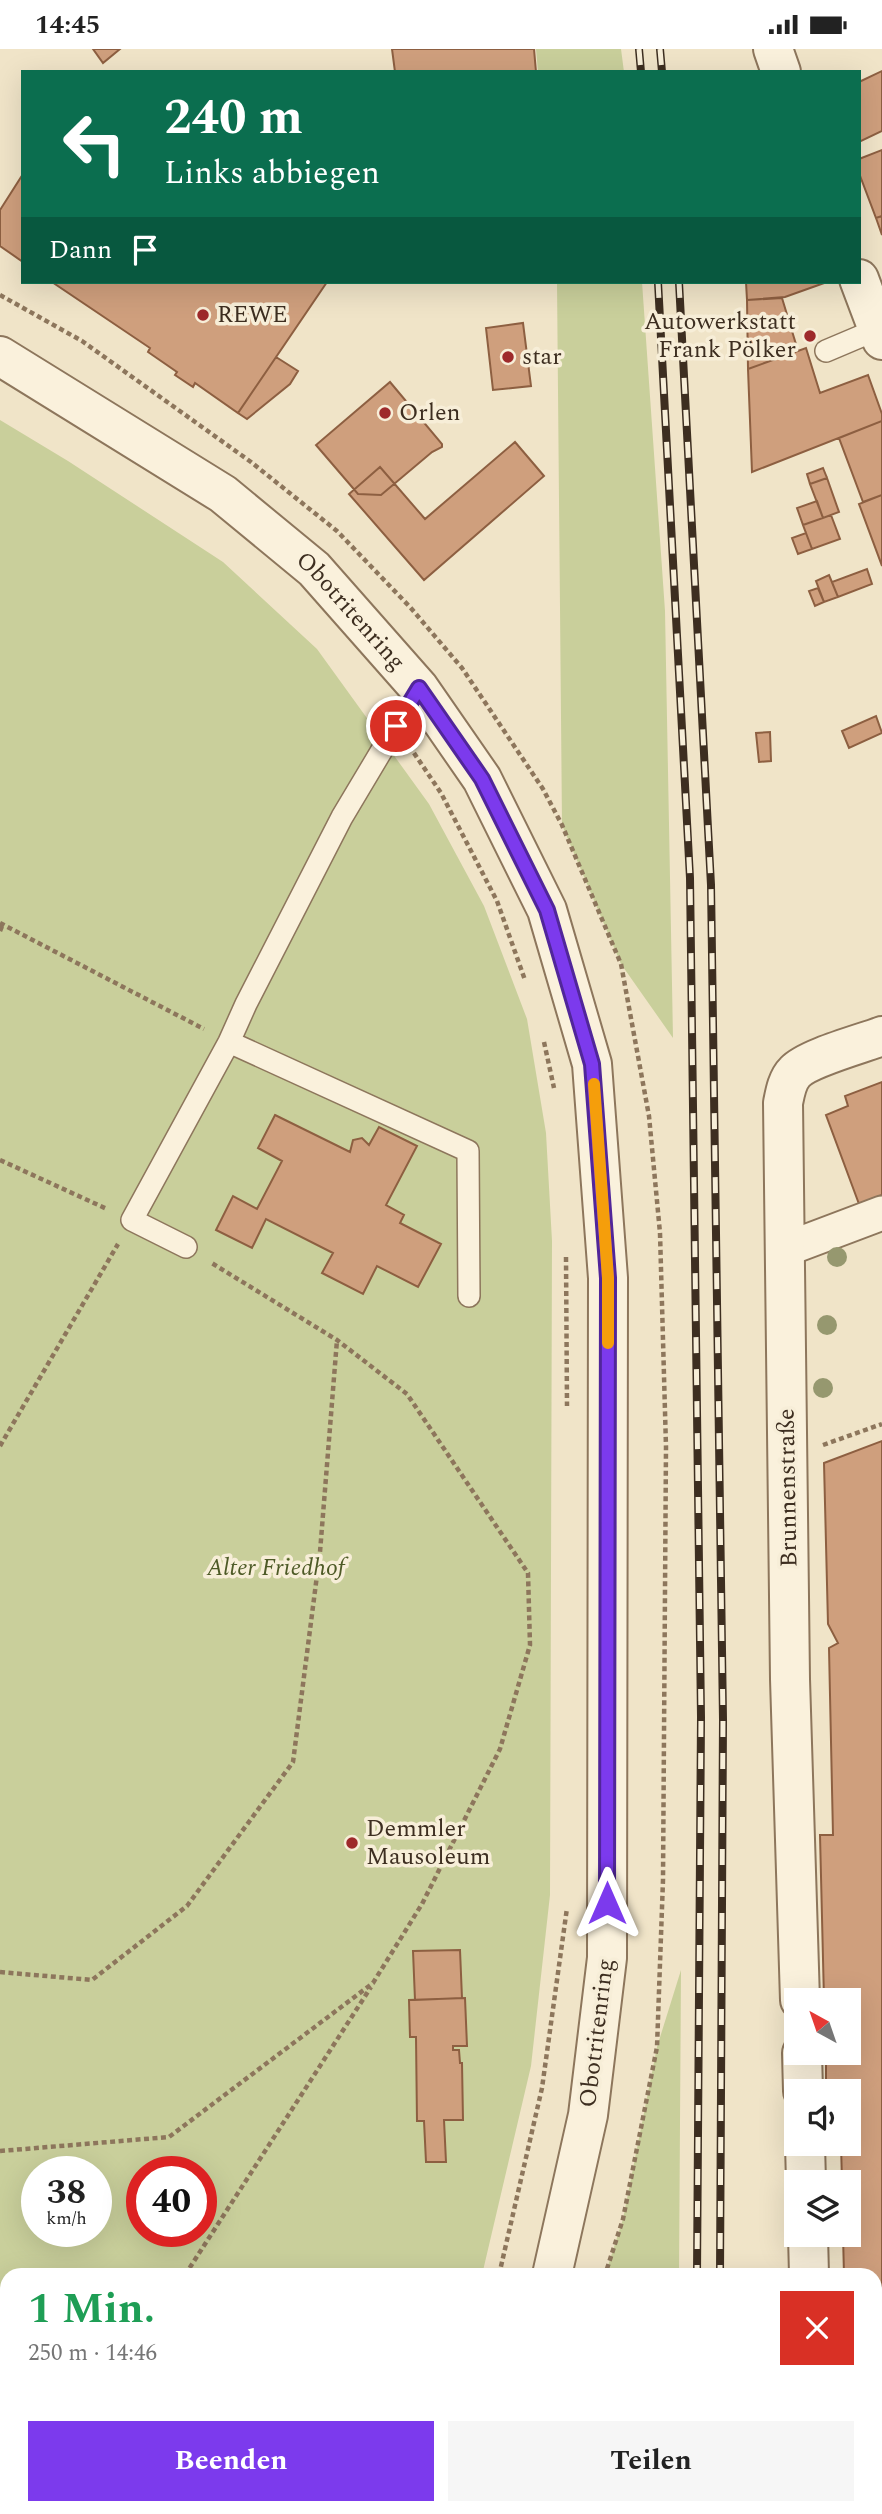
<!DOCTYPE html>
<html lang="de">
<head>
<meta charset="utf-8">
<style>
	body { margin:0; font-family:Spectral,serif; background:#f6f6f6; color:#222; height:100vh; display:flex; flex-direction:column; font-size:26px; white-space:nowrap }
	* { box-sizing:border-box; margin:0 }
	p { font-size:23px; color:#767676 }
	.icon { flex:none; width:38px; height:38px; fill:none; stroke:currentColor; stroke-width:2; stroke-linecap:round; stroke-linejoin:round }
	.map { position:relative; flex:1; overflow:hidden }
	.panel { position:absolute; left:0px; top:2219px; width:882px; height:247px; display:flex; flex-direction:column; background:#fff; border-radius:21px 21px 0 0; box-shadow:0 7px 28px #0002 }
	.panel>* { flex:none }
	.guide { position:absolute; left:21px; top:21px; width:840px; height:214px; border-radius:0px; box-shadow:0 7px 28px #0002; background:#0b6e4f; color:#fff; overflow:hidden }
	.needle { width:46px; rotate:320deg }
	.fabs { position:absolute; left:784px; top:1939px; display:grid; gap:14px }
	.fabs a { display:grid; place-items:center; width:77px; height:77px; border-radius:0px; background:#fff; box-shadow:0 7px 28px #0002; font-size:35px }
	.speed { position:absolute; left:21px; top:2107px; display:flex; gap:14px; font-size:35px; font-weight:700; text-align:center }
	.speed>* { display:grid; place-content:center; width:91px; height:91px; border-radius:50%; background:#fff; box-shadow:0 7px 28px #0002; line-height:1 }
	.speed small { font-size:18px; font-weight:400 }
	.speed .limit { border:10px solid #d22; background:#fff; color:#111 }
	.pin { position:absolute; display:grid; place-items:center; width:60px; height:60px; color:#fff; margin:-30px; border:4px solid #fff; border-radius:50%; box-shadow:0 2px 7px #0007 }
	.me { position:absolute; width:77px; margin:-38px; rotate:0deg; stroke-linejoin:round; filter:drop-shadow(0 0 5px #0008) }
	.turn { display:flex; align-items:center; gap:24px; height:147px; padding:0 28px; font-size:32px }
	.turn .icon { width:91px; height:91px; stroke-width:2.5 }
	.turn b { display:block; font-size:49px; line-height:60px }
	.then { display:flex; align-items:center; height:66px; padding:0 28px; background:#0003; gap:14px; font-size:26px }
	.round { display:grid; place-items:center; flex:none; width:74px; height:74px; border-radius:0px; background:#f6f6f6 }
	.head { display:flex; align-items:center; justify-content:space-between; height:119px; padding:0 28px }
	h1 { font-size:42px; font-weight:700; line-height:52px; color:#1e9e55 }
	.primary-button { display:flex; gap:14px; margin-top:auto; padding:14px 28px }
	.primary-button a { flex:1; height:80px; border-radius:0px; background:#7c3aed; color:#fff; font-size:28px; font-weight:700; line-height:80px; text-align:center }
	.primary-button a+a { background:#f6f6f6; color:#222 }
	.status { display:flex; justify-content:space-between; align-items:center; height:49px; padding:0 35px; background:#fff; direction:ltr }
	.status svg { height:19px; fill:currentColor }
	.map>svg:first-child { display:block }
	.green { fill:#c9cf9b; fill-rule:evenodd }
	.building { fill:#cf9f7d; stroke:#8d5f41; stroke-width:2 }
	.lines { fill:none; stroke-linecap:round; stroke-linejoin:round }
	.service-casing { stroke:#8d765c; stroke-width:24 }
	.pedestrian-casing { stroke:#8d765c; stroke-width:37 }
	.minor-casing { stroke:#8d765c; stroke-width:42 }
	.tertiary-casing { stroke:#8d765c; stroke-width:42 }
	.path { stroke:#8d765c; stroke-width:4.5; stroke-dasharray:5 3.5; stroke-linecap:butt }
	.service { stroke:#faf1dc; stroke-width:21 }
	.pedestrian { stroke:#faf1dc; stroke-width:33 }
	.minor { stroke:#faf1dc; stroke-width:38 }
	.tertiary { stroke:#faf1dc; stroke-width:38 }
	.rail-casing { stroke:#3d2e20; stroke-width:8 }
	.rail { stroke:#f7eed8; stroke-width:5; stroke-dasharray:16; stroke-linecap:butt }
	.tree { fill:#96986f }
	.route-casing { stroke:#51269a; stroke-width:18 }
	.route { stroke:#7c3aed; stroke-width:12 }
	.slow { stroke:#f59e0b; stroke-width:12 }
	.poi-dot { fill:#9e2a2b; stroke:#f7eed8; stroke-width:2.5 }
	.labels { text-anchor:middle; dominant-baseline:central; stroke-width:7; stroke-linejoin:round; paint-order:stroke }
	.poi-label { font-size:24px; fill:#3d2e20; stroke:#f7eed8; text-anchor:start }
	.street-label { font-size:24px; fill:#3d2e20; stroke:#f7eed8 }
	.park-label { font-size:24px; font-style:italic; fill:#4d5a26; stroke:#f7eed8 }
</style>
</head>
<body>
<div class="status"><b>14:45</b><svg viewBox="0 0 49 12"><path d="M0 12V9h3v3zM5 12V6h3v6zM10 12V3h3v9zM15 12V0h3v12zM26 1h20v11H26zM47 4h2v5h-2z"/></svg></div>
<div class="map">
<svg width="882" height="2465" viewBox="0 0 882 2465">
	<rect width="100%" height="100%" fill="#f0e4c8"/>
	<path class="green" d="M536,0h85l3,23h-86z
		M557,233h85l23,329 8,427 -52,-74 -59,-139z
		M0,371l68,41 155,101 94,87 112,155 55,102 43,113 19,114 6,108 -2,654 -19,171 -49,209h-475v233h392l-2,6h-397zM37,2123h59v59h-59zM142,2123h59v59h-59z
		M681,1921l-2,305h-74l18,-56 34,-172z
		M559,2459h122l-1,6h-119z"/>
	<path class="building" d="M93,0h27l-17,14z
		M392,0h142l2,23h-141z
		M882,22v60l-23,11v-60z
		M882,101v66l-6,2 -17,-45v-14z
		M23,125v88l-23,-16v-36z
		M882,167v19l-6,-17z
		M52,233h275l-89,131 -43,-30 -2,4 -18,-12 2,-3 -29,-20 2,-4z
		M746,233h81l-42,15 -38,3z
		M782,249l16,53 -50,18 -1,-69z
		M523,274l8,63 -38,4 -7,-62z
		M806,299l14,45 48,-18 14,39v7l-130,51 -4,-103z
		M276,308l22,14 -8,13 -43,35 -9,-6z
		M390,333l52,62v3l-10,5 -51,43 -23,-1 -42,-49z
		M882,372v74l-19,7 -24,-64z
		M515,393l29,34 -120,104 -75,-86 31,-27 45,52z
		M823,419l4,10 -17,6 -3,-10z
		M827,429l12,34 -16,6 -13,-34z
		M882,446v71l-23,-62z
		M817,452l6,17 -20,7 -6,-17z
		M831,466l9,24 -28,10 -9,-24z
		M806,484l6,16 -14,5 -6,-16z
		M867,520l5,15 -34,13 -6,-15z
		M829,526l9,22 -14,5 -8,-21z
		M818,539l6,14 -9,4 -6,-15z
		M876,667l6,17 -33,15 -7,-17z
		M770,683l1,29 -12,1 -3,-29z
		M882,1033v113l-23,9 -33,-89 22,-9 -3,-10z
		M275,1066l75,37 3,-12 9,-2 7,7 10,-18 38,19 -31,59 18,10 -4,8 41,21 -23,43 -41,-21 -14,28 -41,-21 11,-20 -67,-34 -14,29 -36,-18 17,-34 24,13 25,-48 -24,-13z
		M882,1392v895l-7,12v-73h-31l-1,-40h6v-53h-7l-1,-38h8v-53h-23v-38h23v-53h-25l-4,-165h13l-4,-187 9,-5 -10,-19 -4,-161z
		M460,1901l2,48 -47,2 -2,-49z
		M465,1949l2,48h-14v4h6l1,13h2l1,57h-19l2,42h-20l-2,-41h-7l-1,-84h-6l-1,-37z"/>
	<g class="lines">
		<g class="service-casing">
			<path id="service" d="M826,302l52,-22
				M229,993l239,109 1,145
				M186,1198l-54,-27 97,-178 17,-38 96,-187 77,-129"/>
		</g>
		<g class="pedestrian-casing">
			<path id="pedestrian" d="M784,1201l98,-37"/>
		</g>
		<g class="minor-casing">
			<path id="minor" d="M773,0l8,23
				M859,230l23,61
				M800,1951l-10,-321 -7,-576c2,-10 4,-23 12,-31 13,-14 66,-28 87,-36
				M802,2004l1,38
				M805,2095l1,38
				M808,2186l1,40
				M824,2459l1,6"/>
		</g>
		<g class="tertiary-casing">
			<g id="tertiary">
				<path id="s1" d="M0,307l223,138 91,75 105,119 63,91 65,131 45,154 16,214 -1,680 -19,157 -36,160"/>
				<path d="M472,2465l2,-6"/>
			</g>
		</g>
		<path class="path" d="M0,246l82,46 169,121 86,69 73,76 52,61 81,121 19,36 59,139 28,152 11,117 6,214 -3,433 -6,167 -34,172 -18,56
			M414,704l27,40 56,108 28,79
			M0,874l204,106
			M0,882l3,-7
			M544,993l10,46
			M0,1111l107,49
			M566,1208l1,149
			M823,1396l59,-21
			M0,1397l118,-202
			M0,1923l92,8 95,-74 106,-144 27,-210 17,-212
			M0,2102l169,-14 204,-154 49,-79 78,-155 30,-104 -2,-72 -121,-179 -70,-54 -127,-78
			M185,2226l186,-288
			M499,2226l43,-187 25,-180
			M559,2459l2,6
			M33,2465l4,-6
			M426,2465l2,-6"/>
		<use href="#service" class="service"/>
		<use href="#pedestrian" class="pedestrian"/>
		<use href="#minor" class="minor"/>
		<use href="#tertiary" class="tertiary"/>
		<g class="rail-casing">
			<path id="rail" d="M639,0l2,23
				M660,0l2,23
				M658,233l32,596 11,839 -4,558
				M679,233l32,603 12,834 -3,556
				M696,2465v-6
				M718,2465v-6"/>
		</g>
		<use href="#rail" class="rail"/>
	</g>
	<g class="tree">
		<circle cx="837" cy="1208" r="10"/>
		<circle cx="827" cy="1276" r="10"/>
		<circle cx="823" cy="1339" r="10"/>
	</g>
	<g class="lines">
		<g class="route-casing">
			<path id="route" d="M396,677l23,-38 63,91 65,131 45,154 16,214 -1,625"/>
		</g>
		<use href="#route" class="route"/>
		<path class="slow" d="M594,1035l14,194v65"/>
	</g>
	<g class="poi-dot">
		<circle cx="203" cy="266" r="7"/>
		<circle cx="810" cy="287" r="7"/>
		<circle cx="508" cy="308" r="7"/>
		<circle cx="385" cy="364" r="7"/>
		<circle cx="352" cy="1794" r="7"/>
	</g>
	<g class="labels">
		<g class="poi-label">
			<text x="217" y="266">REWE</text>
			<text x="796" y="273" text-anchor="end">Autowerkstatt<tspan x="796" dy="28">Frank Pölker</tspan></text>
			<text x="522" y="308">star</text>
			<text x="399" y="364">Orlen</text>
			<text x="366" y="1780">Demmler<tspan x="366" dy="28">Mausoleum</tspan></text>
		</g>
		<g class="street-label">
			<text stroke="none"><textPath href="#s1" startOffset="436">Obotritenring</textPath></text>
			<text transform="translate(788 1439) rotate(-91)">Brunnenstraße</text>
			<text transform="translate(597 1984) rotate(-83)">Obotritenring</text>
		</g>
		<g class="park-label">
			<text x="276" y="1519">Alter Friedhof</text>
		</g>
	</g>
</svg>
<div class="fabs">
<a><svg class="needle" viewBox="-14 -14 28 28"><path d="M0-13l5 13h-10z" fill="#e53935"/><path d="M0 13l5-13h-10z" fill="#767676"/></svg></a>
<a><svg class="icon" aria-label="sound" viewBox="0 0 24 24"><path d="M4 9h4l5-4v14l-5-4H4zM17 9q2 3 0 6"/></svg></a>
<a><svg class="icon" aria-label="layers" viewBox="0 0 24 24"><path d="M12 4l9 5-9 5-9-5zM3 14l9 5 9-5"/></svg></a>
</div>
<div class="speed"><div>38<small>km/h</small></div><div class="limit">40</div></div>
<div class="pin" style="left:396px;top:677px;background:#d93025"><svg class="icon" aria-label="arrive" viewBox="0 0 24 24"><path d="M6 21V4h12l-3 4 3 4H6"/></svg></div>
<svg class="me" style="left:607px;top:1854px" viewBox="-20 -20 40 40"><path d="M0-17L14 15 0 8-14 15z" fill="#7c3aed" stroke="#fff" stroke-width="4"/></svg>
<div class="guide">
<div class="turn"><svg class="icon" aria-label="left" viewBox="0 0 24 24"><path d="M17 20v-9H6M10 6l-5 5 5 5"/></svg><div><b>240 m</b>Links abbiegen</div></div>
<div class="then">Dann<svg class="icon" aria-label="arrive" viewBox="0 0 24 24"><path d="M6 21V4h12l-3 4 3 4H6"/></svg></div>
</div>
<section class="panel">
<div class="head"><div><h1>1 Min.</h1><p>250 m · 14:46</p></div><a class="round" style="background:#d93025;color:#fff"><svg class="icon" aria-label="close" viewBox="0 0 24 24"><path d="M6 6l12 12M18 6L6 18"/></svg></a></div>
<div class="primary-button"><a>Beenden</a><a>Teilen</a></div>
</section>
</div>
</body>
</html>
